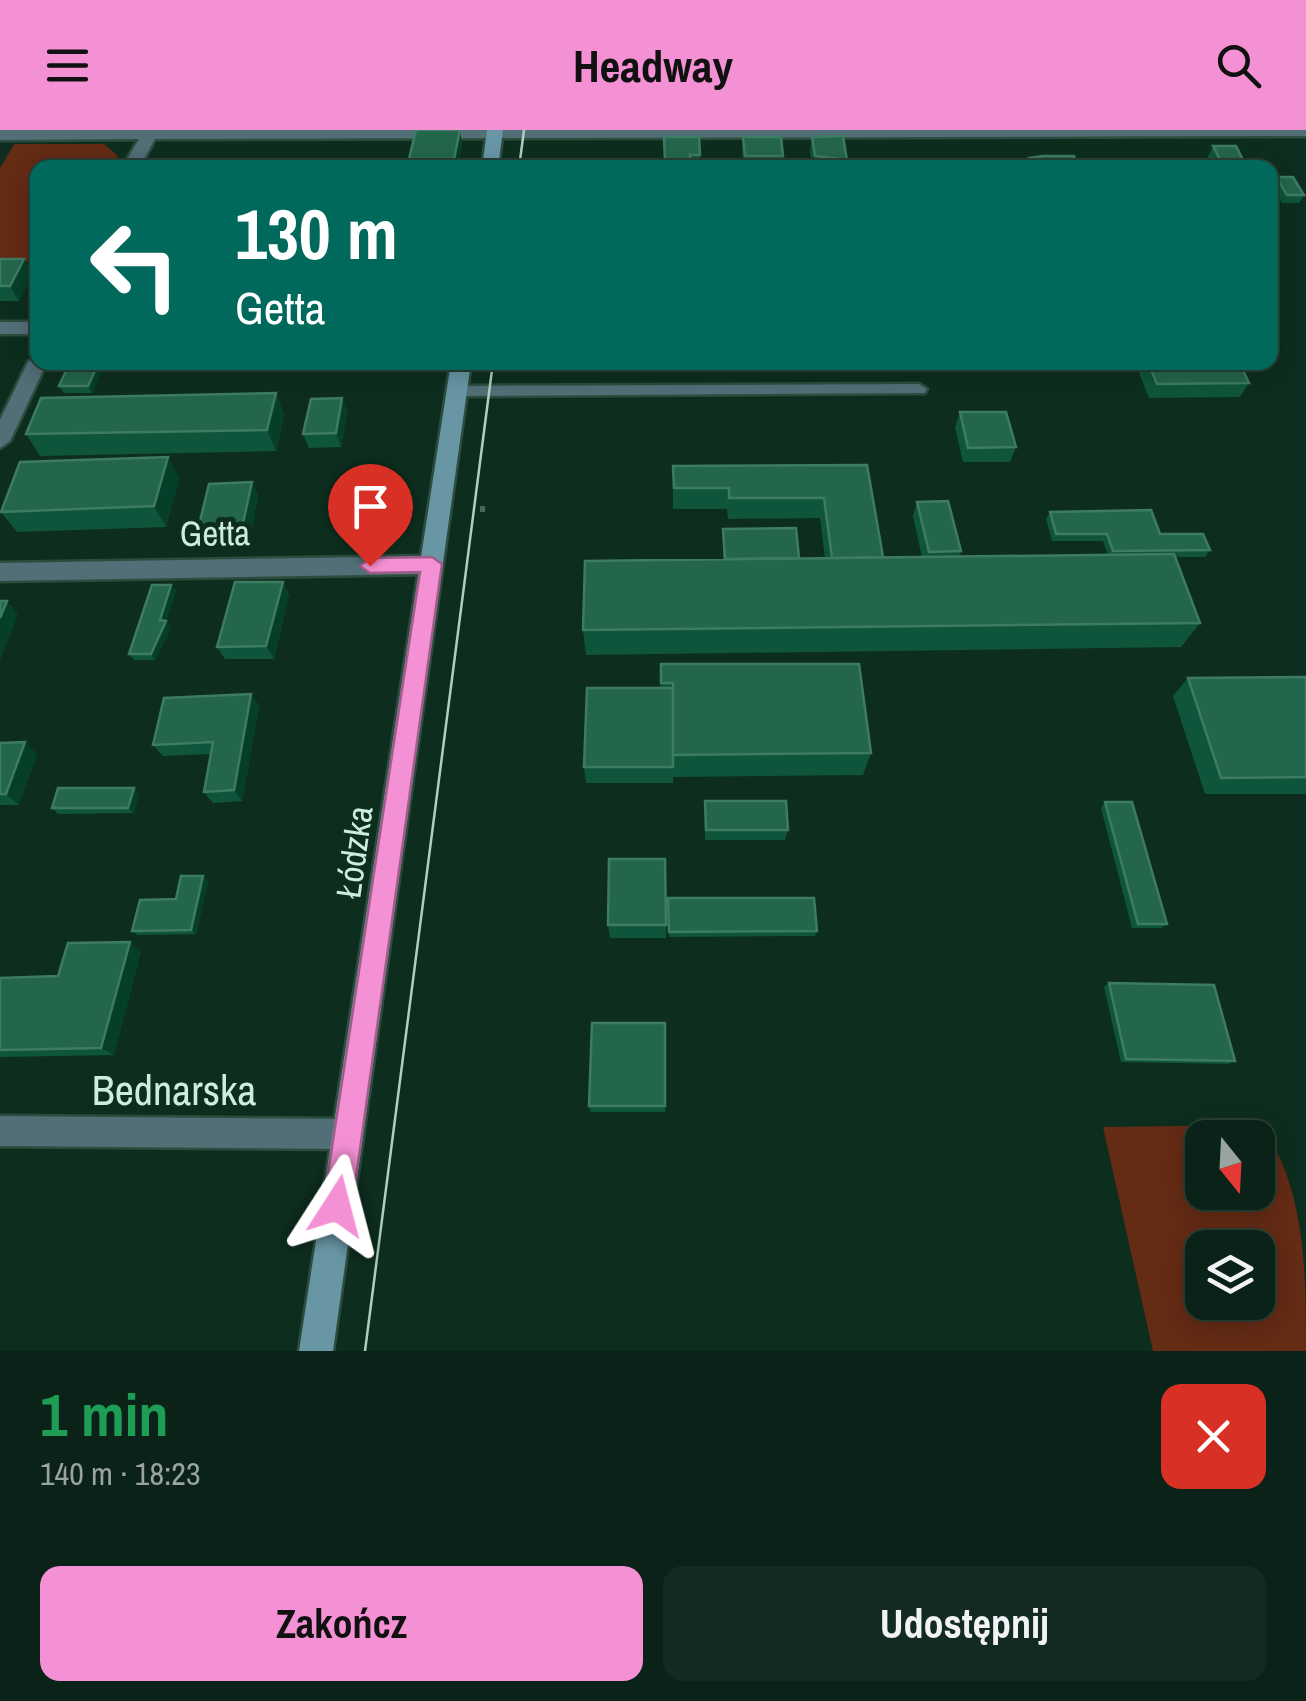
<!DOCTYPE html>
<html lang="pl">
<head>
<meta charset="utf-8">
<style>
	body { margin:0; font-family:"Archivo Narrow",sans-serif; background:#132a20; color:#f1f3f6; height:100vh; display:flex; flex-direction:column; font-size:38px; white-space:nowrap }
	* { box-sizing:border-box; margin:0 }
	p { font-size:32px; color:#99a4a1 }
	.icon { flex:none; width:55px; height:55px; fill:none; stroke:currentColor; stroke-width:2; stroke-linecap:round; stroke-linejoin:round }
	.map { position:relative; height:1221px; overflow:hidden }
	.sheet { display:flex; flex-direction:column; background:#0a2217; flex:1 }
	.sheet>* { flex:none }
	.banner { position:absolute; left:30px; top:30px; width:1248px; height:210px; border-radius:20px; box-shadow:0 5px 25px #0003,0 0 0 2px #2a3f36; background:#00695c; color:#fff; overflow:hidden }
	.needle { width:65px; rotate:162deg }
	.controls { position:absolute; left:1185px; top:990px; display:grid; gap:20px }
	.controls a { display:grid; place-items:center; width:90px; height:90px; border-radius:20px; background:#0a2217; box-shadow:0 5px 25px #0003,0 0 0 2px #2a3f36; font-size:50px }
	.pin { position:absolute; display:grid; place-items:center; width:85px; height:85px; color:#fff; margin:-102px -42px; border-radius:50% 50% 50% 0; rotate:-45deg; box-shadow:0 0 10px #0007 }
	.pin .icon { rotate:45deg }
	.me { position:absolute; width:110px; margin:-55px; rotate:9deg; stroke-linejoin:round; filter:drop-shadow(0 0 8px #0008) }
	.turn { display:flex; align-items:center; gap:35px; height:210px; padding:0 40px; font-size:45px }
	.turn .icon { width:130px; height:130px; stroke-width:2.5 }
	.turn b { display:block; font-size:70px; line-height:85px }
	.round { display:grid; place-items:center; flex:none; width:105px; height:105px; border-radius:20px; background:#132a20 }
	.overview { display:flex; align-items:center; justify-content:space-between; height:170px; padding:0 40px }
	h1 { font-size:60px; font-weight:700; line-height:75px; color:#1e9e55 }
	.primary-button { display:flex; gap:20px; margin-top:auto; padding:20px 40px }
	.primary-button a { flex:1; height:115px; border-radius:20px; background:#f491d4; color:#111; font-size:40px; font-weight:700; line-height:115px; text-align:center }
	.primary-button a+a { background:#132a20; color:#f1f3f6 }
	header { display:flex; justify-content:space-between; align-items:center; height:130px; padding:0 40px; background:#f491d4; color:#111; font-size:45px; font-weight:700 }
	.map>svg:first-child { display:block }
	.green { fill:#642b15; fill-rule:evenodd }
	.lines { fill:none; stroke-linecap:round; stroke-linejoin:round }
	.lane-casing { stroke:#2c4d3d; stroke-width:5 }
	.street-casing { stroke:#2c4d3d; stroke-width:5 }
	.secondary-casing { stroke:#2c4d3d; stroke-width:5 }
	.path { stroke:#476757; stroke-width:6; stroke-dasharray:5 5; stroke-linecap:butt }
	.lane { fill:#526e77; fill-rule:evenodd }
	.street { fill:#526e77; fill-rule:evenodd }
	.secondary { fill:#6896a5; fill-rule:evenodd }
	.tram { stroke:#b0cfbe; stroke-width:2.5 }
	.wall { fill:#0f553b }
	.shaded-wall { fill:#063f29 }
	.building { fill:#24664c; stroke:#3e7b63; stroke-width:2.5 }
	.route { fill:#f491d4; stroke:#9f5e8a; stroke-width:2.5 }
	.labels { text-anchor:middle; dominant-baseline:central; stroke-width:10; stroke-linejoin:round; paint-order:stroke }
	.street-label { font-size:35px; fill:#ceeddb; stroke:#0d2e1f }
	.near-street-label { font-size:42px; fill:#ceeddb; stroke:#0d2e1f }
</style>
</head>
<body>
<header><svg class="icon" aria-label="menu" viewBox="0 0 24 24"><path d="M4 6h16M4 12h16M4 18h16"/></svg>Headway<svg class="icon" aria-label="search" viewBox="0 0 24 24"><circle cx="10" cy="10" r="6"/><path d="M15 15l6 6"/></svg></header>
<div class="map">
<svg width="1306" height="1221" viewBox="0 0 1306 1221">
	<rect width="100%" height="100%" fill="#0d2e1f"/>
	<path class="green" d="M14,14h90l14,12 -6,11 -74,1 -1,93h-37v-93z
		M1261,995c45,63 45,148 45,226h-153l-50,-224zM1202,1008h56v54h-56zM1202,1118h56v54h-56z"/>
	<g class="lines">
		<g class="lane-casing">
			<path id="lane" d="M919,254l8,5 -2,4 -468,3 -8,-5 8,-5z"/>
		</g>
		<g class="street-casing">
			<path id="street" d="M0,0h1306v6l-1151,3 -16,29h-17l17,-29 -139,1z
				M0,192h38v12h-38z
				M38,226v6h9l-37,79 -10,7v-28l28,-58z
				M431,426l11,9 -11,9 -431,7v-18z
				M0,986l348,3 11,4 4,11 -4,11 -11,4 -348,-3z"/>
		</g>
		<g class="secondary-casing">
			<path id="secondary" d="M487,0h16l-5,38h-16z
				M451,232h20l-138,989h-34z"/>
		</g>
		<path class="path" d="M480,379h8"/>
		<use href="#lane" class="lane"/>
		<use href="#street" class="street"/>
		<use href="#secondary" class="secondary"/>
		<path class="tram" d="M519,38l5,-38
			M365,1221l128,-989"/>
	</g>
	<path class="wall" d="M460,0l2,15 -4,23h-47l-2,-9z
		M664,7l36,18 -1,13h-35z
		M743,7l40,19v12h-39l-2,-16z
		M812,7l35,23 -1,8h-34l-2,-16z
		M1213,16l34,22h-38l-3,-7z
		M1276,47l28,18 -5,8h-17l-10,-18z
		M0,129l33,15 -14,27h-19z
		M139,232h34l-3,8h-15l-4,-7z
		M804,232h40l-1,7 -38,1z
		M877,232h53l-3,8h-49z
		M1051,232h53l-4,7 -47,1z
		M1140,232h8l101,21 -9,14 -91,1 -12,-30z
		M104,237l-12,26h-28l-5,-7z
		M276,263l8,22 -8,36 -236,5 -14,-22z
		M342,268l5,15 -6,34 -32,1 -6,-14z
		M960,282l56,35 -6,15h-47l-8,-35z
		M168,327l11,21 -13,49 -149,5 -16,-20z
		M867,335l16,92h39l-9,-41 4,-14 44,49 -2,5 149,-1 -5,-14h-51l-6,-22 4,-7 110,22 50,16 -5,7h-29l24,66 -19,24 -595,8 -3,-25 140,-71v-30l76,29h26l-5,-40 -92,1 -1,-10h-54v-43z
		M252,352l6,14 -8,41 -43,2 -8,-14z
		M283,452l6,13 -15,64h-49l-8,-12z
		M171,455l5,6 -10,30 5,6 -16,33h-21l-5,-6z
		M661,534l210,89 -8,22 -190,2v6h-87l-2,-16 76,-79z
		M1306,547v117h-101l-32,-98 15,-18z
		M251,564l8,12 -17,95 -29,2 -9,-11 7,-38 -48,2 -10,-11z
		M0,613l37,11 -18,51h-19z
		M139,663l-5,20 -76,1 -6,-6z
		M705,671l83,29 -3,10h-80z
		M1105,672l62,122 -6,4h-29l-31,-120z
		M665,729l1,79h-56l-2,-13z
		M208,751l-12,53 -58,1 -6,-4 44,-32z
		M668,768l149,33 -2,5 -146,1z
		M141,821l-27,104 -114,2v-79l58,-2z
		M1109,853l126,78 -7,3 -107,-2 -17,-75z
		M665,893v89h-74l-2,-6z"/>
	<path class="shaded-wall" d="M460,0l2,15 -4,23h-2l-2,-9z
		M24,129l9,15 -14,27 -9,-15z
		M99,232h3l2,5 -12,26 -4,-7z
		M276,263l8,22 -8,36 -9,-21z
		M342,268l5,15 -6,34 -5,-14z
		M168,327l11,21 -13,49 -12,-21z
		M252,352l6,14 -8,41 -7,-14z
		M283,452l6,13 -15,64 -8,-13z
		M171,455l5,6 -10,30 5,6 -16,33 -4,-6z
		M7,471l11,13 -18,47v-43z
		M251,564l8,12 -17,95 -8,-11z
		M25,612l12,12 -18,51 -13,-11z
		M134,658l5,5 -5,20 -6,-5z
		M203,746l5,5 -12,53 -5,-4z
		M130,812l11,9 -27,104 -13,-7z"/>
	<path class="building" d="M416,0h44l-6,29h-45z
		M843,6l4,24 -32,-4 -3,-19z
		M664,7h35l1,18h-10v8h-25z
		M743,7h38l2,19h-38z
		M1213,16h23l11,22h-23z
		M1043,26h31l2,6h14l3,6h-61l-3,-10z
		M756,33h26l1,5h-26z
		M1276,47h17l11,18h-17z
		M0,129h24l-14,27h-10z
		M70,232h29l-11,24h-29z
		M1148,232h91l10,21 -92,1z
		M276,263l-9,37 -241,4 15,-36z
		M342,268l-6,35 -33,1 8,-35z
		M960,282h46l10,35 -48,1z
		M168,327l-14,49 -153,6 19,-50z
		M867,335l16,92 -51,1 -8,-60h-95v-10h-55l-1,-22z
		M252,352l-9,41 -44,2 10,-41z
		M948,371l13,50 -32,1 -12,-50z
		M1151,380l9,24h43l7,16 -97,1 -6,-17h-51l-6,-22z
		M796,398l3,30 -74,1 -2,-30z
		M1174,424l26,69 -617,7 2,-69z
		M235,452h48l-17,64 -49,1z
		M152,455h19l-11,35 6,1 -15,33h-22z
		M0,471h7l-7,17z
		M661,534h198l12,89 -198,2v-72h-12z
		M1306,547v100l-85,1 -33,-100z
		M587,558h86v79h-89z
		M251,564l-17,96 -30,2 9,-50 -60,3 11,-47z
		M25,612l-19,52h-6v-51z
		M58,658h76l-6,20h-76z
		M705,671h81l2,29h-82z
		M1105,672h27l35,122h-29z
		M609,729h56l1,66h-58z
		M181,746h22l-12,54 -59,1 8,-31 36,-1z
		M668,768h146l3,33 -148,1z
		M130,812l-29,106 -101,2v-72l58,-2 10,-33z
		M1109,853l105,2 21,76 -109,-2z
		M592,893h73v83h-76z"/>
	<path class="route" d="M432,427l10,7 -90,642 -4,10 -11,5 -10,-5 -4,-10 97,-634 -50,1 -10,-7 10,-8z"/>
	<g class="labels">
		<g class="street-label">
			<text transform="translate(215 403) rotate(-1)">Getta</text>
			<text transform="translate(354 722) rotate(-82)">Łódzka</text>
		</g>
		<g class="near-street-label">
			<text x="174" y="960">Bednarska</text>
		</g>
	</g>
</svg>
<div class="controls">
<a><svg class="needle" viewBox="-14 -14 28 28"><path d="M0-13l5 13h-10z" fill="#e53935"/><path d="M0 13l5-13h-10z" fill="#99a4a1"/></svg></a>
<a><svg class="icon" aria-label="layers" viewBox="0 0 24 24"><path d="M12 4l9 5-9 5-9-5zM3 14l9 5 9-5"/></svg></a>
</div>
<div class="pin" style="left:370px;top:436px;background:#d93025"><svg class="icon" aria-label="arrive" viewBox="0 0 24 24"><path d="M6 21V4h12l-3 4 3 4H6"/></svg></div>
<svg class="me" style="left:337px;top:1076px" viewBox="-20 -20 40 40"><path d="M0-17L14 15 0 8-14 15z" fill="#f491d4" stroke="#fff" stroke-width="4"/></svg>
<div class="banner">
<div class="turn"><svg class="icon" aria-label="left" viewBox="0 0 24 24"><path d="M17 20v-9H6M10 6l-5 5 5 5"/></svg><div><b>130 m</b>Getta</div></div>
</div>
</div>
<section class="sheet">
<div class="overview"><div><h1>1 min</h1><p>140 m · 18:23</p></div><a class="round" style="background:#d93025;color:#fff"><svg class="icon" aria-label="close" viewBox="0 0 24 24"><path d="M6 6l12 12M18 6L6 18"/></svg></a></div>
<div class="primary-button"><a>Zakończ</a><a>Udostępnij</a></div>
</section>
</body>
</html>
